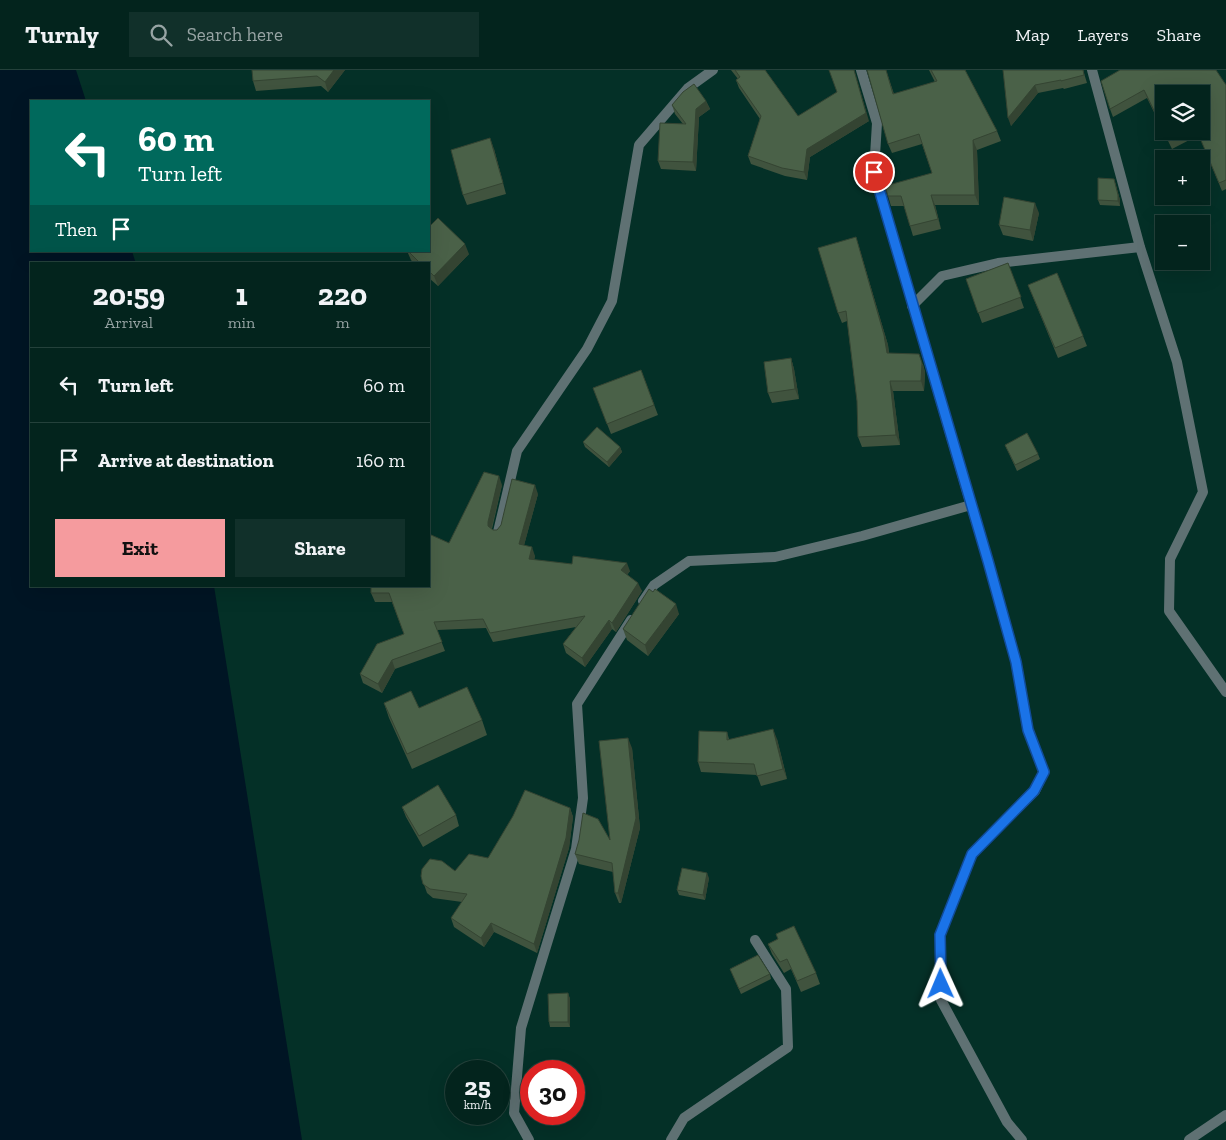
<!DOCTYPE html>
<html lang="en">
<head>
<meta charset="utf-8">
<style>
	body { margin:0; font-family:"Zilla Slab",serif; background:#11302a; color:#f1f3f6; height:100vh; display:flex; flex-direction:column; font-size:19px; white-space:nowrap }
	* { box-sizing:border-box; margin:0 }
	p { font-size:16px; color:#97a4a4 }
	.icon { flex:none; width:28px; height:28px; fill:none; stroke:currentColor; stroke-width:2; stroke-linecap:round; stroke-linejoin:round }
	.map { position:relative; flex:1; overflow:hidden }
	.sheet { position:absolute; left:30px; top:192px; width:400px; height:325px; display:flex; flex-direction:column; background:#03241d; border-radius:0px; box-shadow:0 5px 20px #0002,0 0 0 1px #24413b }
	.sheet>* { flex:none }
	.hud { position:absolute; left:30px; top:30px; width:400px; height:152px; border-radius:0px; box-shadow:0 5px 20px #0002,0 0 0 1px #24413b; background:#00695c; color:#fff; overflow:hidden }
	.controls { position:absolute; left:1155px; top:15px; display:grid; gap:10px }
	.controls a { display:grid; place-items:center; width:55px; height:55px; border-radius:0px; background:#03241d; box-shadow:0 5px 20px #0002,0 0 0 1px #24413b; font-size:25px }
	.speed { position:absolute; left:445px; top:990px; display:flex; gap:10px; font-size:25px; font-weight:700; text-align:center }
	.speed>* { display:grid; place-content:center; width:65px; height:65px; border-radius:50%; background:#03241d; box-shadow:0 5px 20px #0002,0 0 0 1px #24413b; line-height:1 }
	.speed small { font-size:12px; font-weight:400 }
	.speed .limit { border:8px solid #d22; background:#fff; color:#111 }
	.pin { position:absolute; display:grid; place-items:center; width:42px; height:42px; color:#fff; margin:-21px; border:2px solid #fff; border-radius:50%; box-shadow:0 1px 5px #0007 }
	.me { position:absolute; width:55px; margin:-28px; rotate:359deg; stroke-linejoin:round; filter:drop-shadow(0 0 4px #0008) }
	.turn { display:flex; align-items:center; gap:18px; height:105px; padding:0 25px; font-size:22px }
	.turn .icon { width:65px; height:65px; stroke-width:2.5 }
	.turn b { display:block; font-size:35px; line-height:42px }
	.then { display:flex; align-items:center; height:48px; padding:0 25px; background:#0003; gap:10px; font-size:19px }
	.eta { display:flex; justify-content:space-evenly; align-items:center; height:85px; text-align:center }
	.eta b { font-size:30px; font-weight:800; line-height:35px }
	.cta { display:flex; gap:10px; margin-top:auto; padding:10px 25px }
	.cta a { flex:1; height:58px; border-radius:0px; background:#f59b9e; color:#111; font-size:20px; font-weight:800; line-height:58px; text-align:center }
	.cta a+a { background:#11302a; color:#f1f3f6 }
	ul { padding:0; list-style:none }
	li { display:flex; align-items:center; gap:15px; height:75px; padding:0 25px; border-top:1px solid #24413b }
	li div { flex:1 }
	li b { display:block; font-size:19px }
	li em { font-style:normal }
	header { display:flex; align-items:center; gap:30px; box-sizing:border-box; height:70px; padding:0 25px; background:#03241d; border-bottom:1px solid #24413b }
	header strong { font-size:24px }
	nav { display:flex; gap:28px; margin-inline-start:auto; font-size:18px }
	.search { width:350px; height:45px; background:#11302a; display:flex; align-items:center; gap:12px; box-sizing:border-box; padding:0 18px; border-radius:0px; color:#97a4a4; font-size:19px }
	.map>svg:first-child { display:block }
	.water { fill:#001524 }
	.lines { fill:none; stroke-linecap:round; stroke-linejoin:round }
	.street { stroke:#5f7173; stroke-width:10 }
	.wall { fill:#40533e; fill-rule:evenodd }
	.shaded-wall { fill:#344432 }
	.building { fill:#4a6148; stroke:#344432 }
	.route-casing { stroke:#114b97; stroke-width:12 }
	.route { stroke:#1a73e8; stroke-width:9 }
</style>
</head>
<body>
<header>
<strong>Turnly</strong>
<div class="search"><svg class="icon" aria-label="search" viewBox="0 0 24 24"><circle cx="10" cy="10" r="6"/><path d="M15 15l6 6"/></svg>Search here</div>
<nav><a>Map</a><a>Layers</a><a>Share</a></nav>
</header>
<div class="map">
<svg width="1226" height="1070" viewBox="0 0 1226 1070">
	<rect width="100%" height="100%" fill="#043027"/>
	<path class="water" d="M0,0h76l10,31h-55v150h101l4,13h-105v322h183l88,554h-302z"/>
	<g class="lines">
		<path class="street" d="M1092,0l48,177 37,115 26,130 -33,67 -1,52 57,81
			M912,236l30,-30 56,-13 142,-16
			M971,435l17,56 28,101 12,68 16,42 -9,19 -63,63 -32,81 1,65 66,122 15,18
			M498,462l19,-81 70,-102 25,-48 27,-156 49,-57 25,-18
			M643,531l11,-16 35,-24 86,-4 87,-21 109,-31 -97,-333 3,-49 -16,-53
			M529,1070l-15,-27 7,-85 55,-179 7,-51 -6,-94 54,-84
			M671,1070l13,-22 104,-71 -2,-58 -31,-49
			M1189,1070l37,-25"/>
	</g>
	<path class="wall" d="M345,0l-17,22 -7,-6 -65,5 -3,-10z
		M731,0h34l33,46 71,5 -59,36 -3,23 -22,-4 -34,-12 -3,-8 12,-37 -21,-31 -3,-8 2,-1z
		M886,0l8,24 41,-12 -6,-12h36l32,61 4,10 -24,9 2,55h-44l6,24 -28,7 -9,-30h-13l-3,-10 44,-23 -10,-29 -30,9 -4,-9z
		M1003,0h80l4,13 -23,6 -1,-1 -25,5 -27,33z
		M1120,0l106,15v104l-4,2 -23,-56 -27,14 -25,-51 -34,19 -3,-8zM1201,24v37h-37z
		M706,31l4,8 -11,8 -3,54 -35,-2 -3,-8 25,-37 -8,-10 -3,-9z
		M494,79l12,45 -39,11 -4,-10z
		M1114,109l6,21v6l-20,-1 -2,-5z
		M1039,143l-6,28 -30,-6 -4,-10z
		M856,167l32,108 1,8 34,11 2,8 -1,19h-31l7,54 -38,2 -4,-10 -1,-36 -10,-80 -5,2 -4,-10z
		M407,181h22l40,3 -31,32 -9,-8v-14h-15l-3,-4z
		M1008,193l16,45 -42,15 -16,-44z
		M1028,215l55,51 4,10 -29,12z
		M791,288l3,11 5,30 -27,4 -4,-10z
		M641,300l17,45 -47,19 -18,-46z
		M583,372l37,5 2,5 -13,15 -24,-20z
		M1005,375l33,9 2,5 -23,12z
		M502,415l-10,44 1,1h4l41,-36 -14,51 11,11 -1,4 96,11 -3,4 15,16 -26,41 -4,-3 -27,38 -19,-14 -3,-9 13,-17 -83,15 -7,-14 -49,2 8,21 -50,18 -13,24 -19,-10 -3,-9 44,-40 -12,-32h-17l-4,-9 78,-50z
		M653,522l26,22 -31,42 -21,-16 -4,-11z
		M384,633l35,5 63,12 5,15 -75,34 -23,-51z
		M727,662l2,7h48l10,40 -26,7 -4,-11 -56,-3 -3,-10z
		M632,678l8,80 -19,75h-2l-4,-10 -2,-21 -34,-8 -4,-10 35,-14z
		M402,737l54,8 3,11 -36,21 -17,-30z
		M570,738l3,9 -4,31 -32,105 -43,-21 -10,15 -30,-20 -3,-9 11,-16 -29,-4 -6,-5 -6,-17 34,-5 33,-13z
		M709,808l-4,22 -26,-5 -2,-5z
		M776,864l40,39 4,11 -19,8 -10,-23 -7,4 -12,-19 -4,-10 10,-5z
		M730,899l40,5 1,5 -30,15z
		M568,923l2,6v28h-20l-1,-5z"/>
	<path class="shaded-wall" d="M334,0h11l-17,22 -3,-10z
		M854,0l15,51 -59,36 -3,23 -3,-8 3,-23z
		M1035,15l3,8 -27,33 -3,-8z
		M706,31l4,8 -11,8 -3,54 -3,-9 3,-53z
		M490,68l4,11 12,45 -3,-11z
		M973,70l4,10 2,55 -4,-10z
		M1114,109l6,21v6l-2,-5z
		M931,125l4,10 6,24 -3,-10z
		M1035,133l4,10 -6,28 -3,-11z
		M856,167l32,108 2,18 -3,-10z
		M465,174l4,10 -31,32 -4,-10z
		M919,284l6,18 -1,19 -3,-10z
		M791,288l3,11 5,30 -4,-10z
		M890,311l3,10 7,54 -4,-10z
		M620,377l2,5 -13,15 -2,-5z
		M499,406l3,9 -11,45 -3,-4v-4z
		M535,415l3,9 -16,59 -3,-9z
		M532,477l3,9 -3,12 -3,-9z
		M627,493l3,8 -6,8 -3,-9z
		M638,513l4,8 -26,41 -4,-9z
		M676,534l3,10 -31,42 -3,-11z
		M609,550l3,9 -27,38 -3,-9z
		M392,590l3,9 -13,24 -4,-9z
		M773,659l4,10 10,40 -4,-10z
		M628,668l4,10 8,80 -19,75 -3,-10z
		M570,738l3,9 -4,31 -32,105 -3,-9z
		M707,803l2,5 -4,22 -2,-5z
		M491,853l3,9 -10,15 -3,-9z
		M568,923l2,6v28l-2,-5z"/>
	<path class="building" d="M252,0h82l-9,12 -8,-6 -64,5z
		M735,0h30l33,46 39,-24 -8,-22h25l12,43 -59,36 -3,23 -22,-4 -34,-12 13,-40 -25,-36 4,-3z
		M867,0h19l7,24 44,-13 -6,-11h34l32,61 -24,9 2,55h-44l7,24 -28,7 -9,-30h-13l-3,-10 47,-13 -13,-39 -31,10z
		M1003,0h80l1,5 -23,6v-1l-26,5 -27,33z
		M1120,0h96l10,15v95l-7,3 -22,-52h4v-37h-37v37l-20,-41 -34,19 -9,-28z
		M694,14l12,17 -10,8 -3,53 -35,-1 2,-38 26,1 -14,-19 11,-13z
		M1164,61h24l-19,10z
		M490,68l13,45 -40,12 -12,-45z
		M1098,108l16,1 4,16v6l-20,-1z
		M1004,127l31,6 -5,27 -31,-5z
		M438,148l27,26 -31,32 -5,-5v-7h-8l-13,-13h21v-24z
		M856,167l28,98 3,18 32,1 3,9 -1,18h-31l6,54 -38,2 -1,-36 -11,-90 -8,2 -20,-65z
		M1008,193l13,34 -43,16 -12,-34z
		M1057,203l26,63 -28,12 -27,-63z
		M791,288l4,31 -27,4 -4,-31z
		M641,300l13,35 -47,19 -14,-36z
		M597,357l23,20 -13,15 -24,-20z
		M1027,363l11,21 -23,11 -10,-20z
		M484,402l15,4 -11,46v4l5,4h4l4,-5 11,-46 23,6 -16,59 13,3 -3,12 43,5 1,-8 54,7 -6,7 17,13 -26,40 -3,-3 -27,38 -19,-14 22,-28 -95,17 -7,-14 -49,3 8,20 -50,18 -14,24 -18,-10 17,-30 27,-10 -15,-41h-18v-7h58v-52l20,9z
		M649,519l4,3 2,-3 21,15 -31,41 -22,-16z
		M467,617l15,33 -75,34 -23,-51 27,-12 8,17z
		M773,659l10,40 -26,7 -3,-12 -56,-2 1,-31 28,1v8z
		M628,668l8,80 -18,75h-3l-3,-30 -37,-9 4,-14 4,-27 15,6 12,21 -11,-99z
		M438,715l18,30 -37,21 -17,-29z
		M525,720l45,18 -4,30 -32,106 -43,-21 -10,15 -30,-20 16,-24 -37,-5 -7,-5 -2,-8 1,-7 8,-10 12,2 13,10 14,-17 19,4 25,-42z
		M682,798l25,5 -4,22 -26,-5z
		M794,856l22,47 -19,8 -10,-22 -7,3 -12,-18 10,-5 -2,-5z
		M758,885l12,19 -31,15 -9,-20z
		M568,923v29h-19l-1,-28z"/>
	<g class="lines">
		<g class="route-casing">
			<path id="route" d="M874,102l114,389 28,101 12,68 16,42 -10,19 -62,63 -32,81 1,49"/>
		</g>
		<use href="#route" class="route"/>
	</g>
</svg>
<div class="controls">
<a><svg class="icon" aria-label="layers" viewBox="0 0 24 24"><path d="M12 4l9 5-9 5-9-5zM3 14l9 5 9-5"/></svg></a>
<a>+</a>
<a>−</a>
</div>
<div class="speed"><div>25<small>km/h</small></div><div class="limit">30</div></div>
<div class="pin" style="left:874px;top:102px;background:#d93025"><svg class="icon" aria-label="arrive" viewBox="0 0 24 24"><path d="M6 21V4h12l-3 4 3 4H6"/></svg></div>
<svg class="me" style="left:941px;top:914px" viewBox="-20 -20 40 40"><path d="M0-17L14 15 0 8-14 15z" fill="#1a73e8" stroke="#fff" stroke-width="4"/></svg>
<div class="hud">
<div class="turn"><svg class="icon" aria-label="left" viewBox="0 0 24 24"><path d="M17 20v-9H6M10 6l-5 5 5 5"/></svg><div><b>60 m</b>Turn left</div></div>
<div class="then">Then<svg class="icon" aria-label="arrive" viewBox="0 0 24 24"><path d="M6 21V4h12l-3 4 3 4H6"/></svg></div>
</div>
<section class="sheet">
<div class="eta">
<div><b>20:59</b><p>Arrival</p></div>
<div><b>1</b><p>min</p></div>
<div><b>220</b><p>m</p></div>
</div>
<ul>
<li><svg class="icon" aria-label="left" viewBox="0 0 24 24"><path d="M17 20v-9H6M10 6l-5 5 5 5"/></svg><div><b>Turn left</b></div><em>60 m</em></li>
<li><svg class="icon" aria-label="arrive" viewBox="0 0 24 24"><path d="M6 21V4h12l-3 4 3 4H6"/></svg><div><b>Arrive at destination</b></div><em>160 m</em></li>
</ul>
<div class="cta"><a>Exit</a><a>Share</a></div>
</section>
</div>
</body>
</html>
